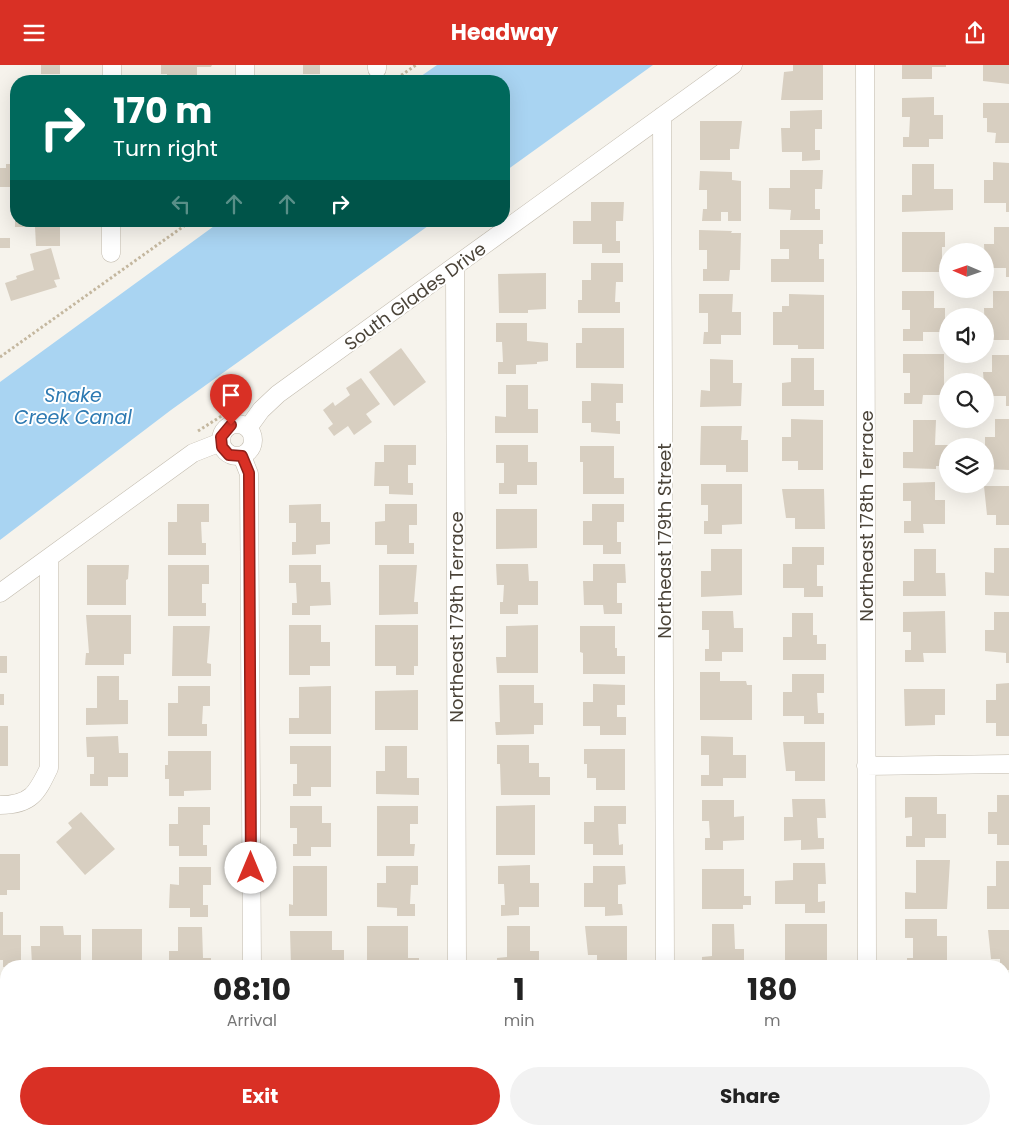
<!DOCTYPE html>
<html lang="en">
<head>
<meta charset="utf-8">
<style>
	body { margin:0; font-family:Poppins,sans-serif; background:#f2f2f2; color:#222; height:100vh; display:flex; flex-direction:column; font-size:19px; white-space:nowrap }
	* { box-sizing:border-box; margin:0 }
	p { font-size:16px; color:#767676 }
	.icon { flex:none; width:28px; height:28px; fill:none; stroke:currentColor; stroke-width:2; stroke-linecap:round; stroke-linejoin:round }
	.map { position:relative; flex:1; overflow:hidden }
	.sheet { position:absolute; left:0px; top:895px; width:1010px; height:175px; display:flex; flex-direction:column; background:#fff; border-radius:20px 20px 0 0; box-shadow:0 5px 20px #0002 }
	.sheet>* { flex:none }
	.hud { position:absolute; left:10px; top:10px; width:500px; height:152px; border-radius:20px; box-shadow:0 5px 20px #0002; background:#00695c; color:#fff; overflow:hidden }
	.needle { width:32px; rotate:272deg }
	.tools { position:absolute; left:939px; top:178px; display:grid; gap:10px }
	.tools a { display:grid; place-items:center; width:55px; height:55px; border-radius:50%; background:#fff; box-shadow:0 5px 20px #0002; font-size:25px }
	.pin { position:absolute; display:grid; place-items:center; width:42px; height:42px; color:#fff; margin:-51px -21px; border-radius:50% 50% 50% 0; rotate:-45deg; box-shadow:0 0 5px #0007 }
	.pin .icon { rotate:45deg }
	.me { position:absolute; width:55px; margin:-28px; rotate:0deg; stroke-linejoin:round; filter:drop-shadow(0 0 4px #0008) }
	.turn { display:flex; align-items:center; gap:18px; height:105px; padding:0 20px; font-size:22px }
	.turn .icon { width:65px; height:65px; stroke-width:2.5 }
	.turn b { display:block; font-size:35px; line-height:42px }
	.lanes { display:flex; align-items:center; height:48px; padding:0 20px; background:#0003; justify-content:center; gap:25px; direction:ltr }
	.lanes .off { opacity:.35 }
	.eta { display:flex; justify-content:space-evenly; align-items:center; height:85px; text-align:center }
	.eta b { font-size:30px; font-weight:700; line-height:35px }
	.cta { display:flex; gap:10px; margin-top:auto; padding:10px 20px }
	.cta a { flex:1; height:58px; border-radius:30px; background:#d93025; color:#fff; font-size:20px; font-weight:700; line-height:58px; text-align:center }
	.cta a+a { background:#f2f2f2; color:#222 }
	header { display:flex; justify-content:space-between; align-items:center; height:65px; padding:0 20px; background:#d93025; color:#fff; font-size:22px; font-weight:700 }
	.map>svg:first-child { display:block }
	.water { fill:#a9d4f2 }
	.building { fill:#d8cfc1 }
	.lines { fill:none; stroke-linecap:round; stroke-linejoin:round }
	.minor-casing { stroke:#c2bbae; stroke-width:19 }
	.path { stroke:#c4b79f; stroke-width:3; stroke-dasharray:2.5 2.5; stroke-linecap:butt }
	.minor { stroke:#fff; stroke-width:18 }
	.route-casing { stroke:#8d1f18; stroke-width:12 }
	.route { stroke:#d93025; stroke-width:9 }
	.labels { text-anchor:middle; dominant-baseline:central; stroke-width:4; stroke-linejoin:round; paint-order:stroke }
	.street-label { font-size:18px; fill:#4b4439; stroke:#fff }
	.water-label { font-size:19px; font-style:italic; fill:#2e7ab2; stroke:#fff }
</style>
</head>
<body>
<header><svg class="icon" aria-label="menu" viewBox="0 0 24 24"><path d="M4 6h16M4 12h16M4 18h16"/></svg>Headway<svg class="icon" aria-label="share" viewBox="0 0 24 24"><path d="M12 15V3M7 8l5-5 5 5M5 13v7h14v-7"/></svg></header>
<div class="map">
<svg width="1009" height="1070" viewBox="0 0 1009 1070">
	<rect width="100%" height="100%" fill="#f6f3ec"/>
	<path class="water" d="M437,0h216l-149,107v-91h-90z
		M221,156h214l-264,189 -171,130v-158z"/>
	<path class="building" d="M41,0h19v9h-19z
		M161,0h51l-1,2h-14v11h-30v-4h-6z
		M303,0h17v9h-17z
		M793,0h30v35h-42l3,-28 9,-1z
		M902,0h44v2h-14v12h-30z
		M983,0h26v19l-26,-3z
		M934,32v18h9v24h-14v8h-26v-10h6l1,-20h-8v-19z
		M983,38h26v40h-14l1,-10 -9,-1v-14h-4z
		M822,45v19h-7v21h5v10l-18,1v-9h-20l-1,-24h9v-17z
		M700,56h42l-3,28h-9v11h-30z
		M14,62h2v20h-2z
		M993,97l16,1v49h-3v-9h-22v-23h9z
		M6,99h10v23h-16v-19h6z
		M912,99h22v25h19v21l-51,2v-17h10z
		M790,105h33l-1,19h-7v20h5v11h-30l1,-10 -22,-1v-21h21z
		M700,106l32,1v8l9,1v40h-13v-9h-7v9h-19l1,-12h4v-19h-8z
		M591,137h33l-1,19h-7v20h4v12h-18v-9h-29v-23h18z
		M15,142l1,14h44v25h-24l-1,-19h-20z
		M994,162h15v50h-3v-9h-21l-1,-24h10z
		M699,165l33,1 -1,2h10l-1,37h-10l-1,11h-26v-12h4v-19h-8z
		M780,165h43v14h-4v15h5v23h-53v-23h18v-10h-9z
		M902,167h43v15h-3v25h-40z
		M0,173h10v10h-10z
		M51,183l9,31 -6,1 3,7 -46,14 -6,-18 12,-4 -1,-3 18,-6 -4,-16z
		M591,198h32v19h-7l-1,20h5v11h-42v-13h4v-20h9z
		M546,208v36l-18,1v3h-29l-1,-39z
		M902,226h32v17h11v24h-22v9h-20v-12h7v-19h-8z
		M993,226h16v49h-24l-1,-32h9z
		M699,229h34l-1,18h9v23h-20v9h-18l1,-12h4v-19h-9z
		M789,229l35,1v54h-26v-4h-25v-33h9v-6h7z
		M496,258h31v18l21,2v18l-11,1v2l-21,1v9h-18v-12h5l-1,-20h-6z
		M582,263h42v40h-48v-25h6z
		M401,283l25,34 -32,24 -25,-34z
		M903,289h41v41h-21l-1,9h-18v-11h6v-20h-7z
		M992,290h17v51h-3v-10h-21l-2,-24h9z
		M791,293h23v32h10v16h-42v-23l9,-1z
		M710,294l23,1v23h9l-1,23 -41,1 1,-17 9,1z
		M361,313l19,26 -14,10 6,8 -18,13 -6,-9 -14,10 -6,-8 5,-4 -10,-14 10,-8 2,4 15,-11 -4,-7z
		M591,318l32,1v19h-7v18h4v13l-29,-2v-9h-9v-22h9z
		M506,320h22v24h10v24h-43v-17l11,1z
		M791,354l32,1v50h-25v-9h-16v-24h9z
		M995,354h14v51l-24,-1v-32h10z
		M913,355h23l-1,25h13v21h-12v3l-33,-1v-16h10z
		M701,361h41l-1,14h7v32h-22v-7h-26z
		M384,380h32v20h-8v18h5v12l-24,-1v-8h-15l1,-24h9z
		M496,380h32v17h9v23h-20v9h-18v-11h5v-20h-8z
		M580,381h34v32h10v16h-41v-32h-3z
		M935,417v18h10v24h-22l1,9h-20v-12h7v-20h-8v-18z
		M701,419h41v40l-20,1v9h-18v-13h4v-16h-7z
		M984,421h25v39h-13v-10h-9z
		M782,424h42l1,40h-30v-11h-9z
		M177,439h32v18h-8l1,21h4v12h-38v-33h9z
		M321,439v18h9v22l-14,1v9l-24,1v-13h4v-19h-7v-18z
		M385,439h32v21h-8v18h5v11h-27v-9h-12v-23l10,-1z
		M592,439h32v18h-7v20h4v12h-18v-9h-20v-24h9z
		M496,444h41v39l-41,1z
		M792,482h32v18h-7v21h6v11h-19v-9h-21v-24h9z
		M994,483h15v48l-24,-1v-23l9,1z
		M711,484h31v46l-41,2v-26h10z
		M914,484h22v24h9l1,23h-43v-15h11z
		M496,499h32l1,17h9v24h-20v9h-18v-12h3l1,-17h-7z
		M593,499h32l1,19h-9v20h5v11h-18l-1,-9h-19l-1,-24h10z
		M87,500h42l-1,14 -2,1v25h-39z
		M168,500h41v19h-7v19h4v13h-38z
		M289,500h32v17h9l1,23 -21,1v9h-18v-12h5l-1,-20h-7z
		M379,500h38l-3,37h4v12l-39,1z
		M702,546h31l1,17h9v24h-21v9h-17v-12h4v-19h-7z
		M945,546l1,42h-23l1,9h-19v-12h6v-18h-8v-20z
		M994,547h15v51h-3v-10l-21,-2v-21h9z
		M792,548h21v22h4v9h9v16h-43v-23h9z
		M86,550h45v39h-7v11h-39l1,-12h3z
		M289,560h32v17h9v24h-20v9h-21z
		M375,560h43v41h-4v9h-18v-9h-21z
		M538,560v48h-41l-1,-16h10v-31z
		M173,561h37l-3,37 4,1v12h-39z
		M580,561h35v22h2v8h8v18h-42v-21l-3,-1z
		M0,591h7v17h-7z
		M700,607h20v9h26l1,4h5v35h-52z
		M792,609h32v19h-7l1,20h6v11h-20v-8h-21v-24h9z
		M97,611h22v24h9v24l-42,1v-17h11z
		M1009,618v53h-13v-13h-10v-23h10v-16z
		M593,619l32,1v20h-8v12h9v18h-26v-9h-17v-24h10z
		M499,620h35v18h9v22h-9v9l-38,1 -1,-13h5z
		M178,621h32v20h-7l-1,18h5v12h-39v-33h10z
		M331,621v48h-42v-16h10v-31z
		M904,624h41v26h-10v10l-30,1z
		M418,625v40h-43v-39z
		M0,629h4v11h-4z
		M0,661h8v40h-8z
		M118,671l1,17h9v24h-20v9h-18v-12h4v-17h-7l-1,-20z
		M701,671l32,1v18h13v23h-23v8h-22v-11h8v-20h-8z
		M783,677h42v39h-30v-10h-9z
		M497,680h32v18h10v14h11v18h-49l-1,-31h-3z
		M290,681h41v41h-20v9h-18v-12h4v-20h-7z
		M385,681h22v32h12v17l-43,-1v-23h9z
		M584,684h41v41h-29v-12h-9v-14h-3z
		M168,686h43v39l-27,1v5h-15v-17h-4v-14h3z
		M997,730h12v50h-12v-11h-9v-22h9z
		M905,732h32v17h9v24h-21v9h-19v-11h6v-19l-7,1z
		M792,734h33l1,19h-9l1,20h6v11l-23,1v-10l-17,1v-24h9z
		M702,735h32v17l10,-1v24l-21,1v9h-18v-12h5l-1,-17h-7z
		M535,740v50h-39v-49z
		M290,741h32v17h9v24h-20v9h-18v-12h4v-16h-7z
		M377,741h41v18h-8v20h5l-1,12h-37z
		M594,741h32v18h-8l1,21 4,-1v11h-30v-11h-9v-22h10z
		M178,742h32v18h-7v20h4v11h-28v-10h-10v-22h9z
		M81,747l34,37 -30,26 -29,-33 16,-14 -4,-5z
		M0,789h20v36h-13v5h-7z
		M916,795h34l-3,49h-42v-17l11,1z
		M996,796h13v48h-22v-23h9z
		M793,798h32l1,21h-8v18l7,-1v12h-20v-9h-30v-23l18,-1z
		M530,800v18h9v24h-20v8l-18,1v-11h4l-1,-21h-6v-18z
		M293,801h34v50h-38v-12l4,1z
		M386,801h32v19h-7l-1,19h5v12h-18v-8l-20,-1v-24h9z
		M593,801h32l1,18 -8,1v19h4l1,11 -18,1v-9h-21v-24h9z
		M179,802h32v18h-8v20h5v12h-18v-9h-21l1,-24 9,1z
		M702,804h42v27h7v9h-8v4h-41z
		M0,847h3v23h18v31l-18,1v-7h-3z
		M905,854h32v17h10v24l-22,1v5h-18v-8h6v-20h-8z
		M712,859h22l1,25h9v17h-42v-9l10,-1z
		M785,859h42v40h-42z
		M40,861h23l1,9h17v31h-18v-6h-20v4h-11l-1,-18h9z
		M367,861h41v32h11v8h-52z
		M507,861h23v25h9v15h-42v-8l10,-1z
		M585,861h42v40h-30v-11h-9z
		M178,862h24l1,31h8v8h-42v-15h9z
		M92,864h50v37h-19v-2l-31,2z
		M988,865h21v40h-5v-4h-4v-7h-9z
		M290,866h42v19h12v16h-53z
		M1004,993h5v48h-5z
		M0,997h6v32h-6z
		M20,1064h38v6h-38z
		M436,1064h19v6h-19z
		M808,1064h7v6h-7z
		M405,1066h16l1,4h-17z
		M916,1066h27v4h-27z
		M191,1067h41v3h-41z"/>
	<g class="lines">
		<g class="minor-casing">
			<path id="minor" d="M245,0v16
				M377,0v4
				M865,0l2,901
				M112,16v-16
				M662,51l3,850
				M111,188v-32
				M455,202l2,699
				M221 375a16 16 0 1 1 32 0a16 16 0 1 1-32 0Z
				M248,363l13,-18 17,-16 455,-329
				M242,391l7,18 3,492
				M0,528l193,-140 28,-11
				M866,701l143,-2
				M0,740c31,0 37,-12 49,-37v-210
				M1004,946h5
				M0,948h6
				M99,1064v6"/>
		</g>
		<path class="path" d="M393,16l23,-16
			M0,292l191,-136
			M198,366l47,-30"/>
		<use href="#minor" class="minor"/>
	</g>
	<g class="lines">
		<g class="route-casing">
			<path id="route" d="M231,360l-10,12 1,10 7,8 13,1 7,17 2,395"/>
		</g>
		<use href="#route" class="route"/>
	</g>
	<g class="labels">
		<g class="street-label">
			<text transform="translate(415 231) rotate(-36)">South Glades Drive</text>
			<text transform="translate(866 451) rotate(-90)">Northeast 178th Terrace</text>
			<text transform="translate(664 476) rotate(-90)">Northeast 179th Street</text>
			<text transform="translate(456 552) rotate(-90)">Northeast 179th Terrace</text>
		</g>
		<g class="water-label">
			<text x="73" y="330">Snake<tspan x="73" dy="22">Creek Canal</tspan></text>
		</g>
	</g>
</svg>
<div class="tools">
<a><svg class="needle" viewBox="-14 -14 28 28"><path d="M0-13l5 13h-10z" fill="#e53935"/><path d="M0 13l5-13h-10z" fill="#767676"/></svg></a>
<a><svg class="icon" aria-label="sound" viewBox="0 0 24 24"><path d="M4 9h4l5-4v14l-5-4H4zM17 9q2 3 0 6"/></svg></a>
<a><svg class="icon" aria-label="search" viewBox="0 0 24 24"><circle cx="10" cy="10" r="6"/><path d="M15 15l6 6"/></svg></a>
<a><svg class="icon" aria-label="layers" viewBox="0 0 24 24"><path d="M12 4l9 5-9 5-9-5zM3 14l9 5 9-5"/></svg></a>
</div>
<div class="pin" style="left:231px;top:360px;background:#d93025"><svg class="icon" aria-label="arrive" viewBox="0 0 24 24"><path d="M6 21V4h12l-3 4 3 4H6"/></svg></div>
<svg class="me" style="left:251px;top:803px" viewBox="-20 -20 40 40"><circle r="19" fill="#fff"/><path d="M0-13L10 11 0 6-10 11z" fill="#d93025"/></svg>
<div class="hud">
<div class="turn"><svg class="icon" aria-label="right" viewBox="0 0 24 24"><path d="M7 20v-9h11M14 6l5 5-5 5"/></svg><div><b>170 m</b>Turn right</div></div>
<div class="lanes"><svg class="icon off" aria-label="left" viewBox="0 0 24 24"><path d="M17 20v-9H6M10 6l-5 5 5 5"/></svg><svg class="icon off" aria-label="ahead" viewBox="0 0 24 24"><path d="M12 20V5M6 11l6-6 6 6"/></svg><svg class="icon off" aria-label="ahead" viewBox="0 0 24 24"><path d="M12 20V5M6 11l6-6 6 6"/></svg><svg class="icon" aria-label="right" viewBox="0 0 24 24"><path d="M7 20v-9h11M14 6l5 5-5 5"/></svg></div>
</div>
<section class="sheet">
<div class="eta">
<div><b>08:10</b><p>Arrival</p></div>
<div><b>1</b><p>min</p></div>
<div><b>180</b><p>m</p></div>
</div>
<div class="cta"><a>Exit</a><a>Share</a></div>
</section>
</div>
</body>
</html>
